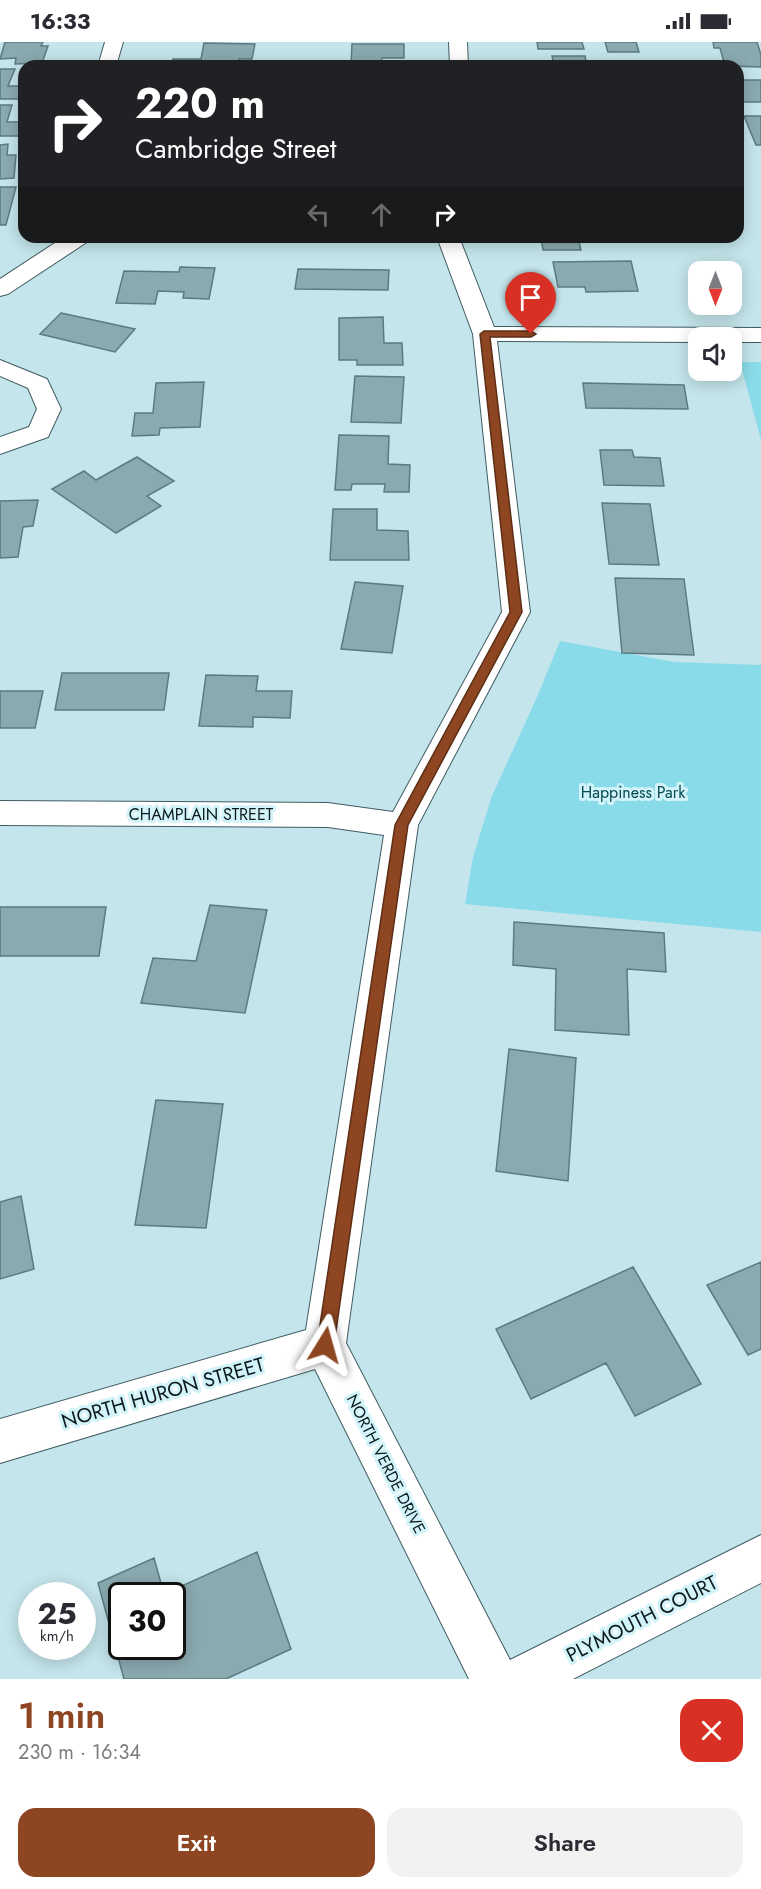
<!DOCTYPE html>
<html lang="en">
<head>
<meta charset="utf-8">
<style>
	body { margin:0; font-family:Jost,sans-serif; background:#f2f2f3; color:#2b2b33; height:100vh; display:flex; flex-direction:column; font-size:22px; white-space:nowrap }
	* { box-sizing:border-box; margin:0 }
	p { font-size:20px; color:#7c7c81 }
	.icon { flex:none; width:33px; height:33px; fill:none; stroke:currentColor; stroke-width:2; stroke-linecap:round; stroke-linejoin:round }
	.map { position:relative; height:1637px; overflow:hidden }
	.side { display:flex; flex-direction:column; background:#fff; flex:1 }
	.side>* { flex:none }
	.top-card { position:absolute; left:18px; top:18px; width:726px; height:183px; border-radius:18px; box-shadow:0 3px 15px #0003; background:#202124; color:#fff; overflow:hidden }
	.needle { width:39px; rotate:180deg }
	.tools { position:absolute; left:688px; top:219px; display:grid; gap:12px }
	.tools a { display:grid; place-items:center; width:54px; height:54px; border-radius:12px; background:#fff; box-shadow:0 3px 15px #0003; font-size:30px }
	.speed { position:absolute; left:18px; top:1540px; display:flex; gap:12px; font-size:30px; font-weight:700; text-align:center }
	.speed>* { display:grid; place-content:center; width:78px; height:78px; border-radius:50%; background:#fff; box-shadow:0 3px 15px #0003; line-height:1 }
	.speed small { font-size:15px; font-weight:400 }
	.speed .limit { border:3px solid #111; border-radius:9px; background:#fff; color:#111 }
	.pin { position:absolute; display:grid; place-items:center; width:51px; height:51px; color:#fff; margin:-62px -26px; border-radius:50% 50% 50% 0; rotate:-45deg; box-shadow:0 0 6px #0007 }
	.pin .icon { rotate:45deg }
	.me { position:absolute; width:66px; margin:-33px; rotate:8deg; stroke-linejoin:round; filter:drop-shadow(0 0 4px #0008) }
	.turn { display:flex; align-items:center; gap:21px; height:126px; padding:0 18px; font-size:27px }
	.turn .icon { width:78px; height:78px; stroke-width:2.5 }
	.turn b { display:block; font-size:42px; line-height:51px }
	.lanes { display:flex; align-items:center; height:57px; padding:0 18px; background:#0003; justify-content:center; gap:30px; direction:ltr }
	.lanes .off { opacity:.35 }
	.round { display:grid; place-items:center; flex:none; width:63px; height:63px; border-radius:18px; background:#f2f2f3 }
	.head { display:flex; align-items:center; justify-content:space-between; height:102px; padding:0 18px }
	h1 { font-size:36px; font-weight:600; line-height:45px; color:#8d4621 }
	.cta { display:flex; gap:12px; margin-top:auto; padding:12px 18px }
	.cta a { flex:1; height:69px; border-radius:18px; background:#8d4621; color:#fff; font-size:24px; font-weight:600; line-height:69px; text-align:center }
	.cta a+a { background:#f2f2f3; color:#2b2b33 }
	.status { display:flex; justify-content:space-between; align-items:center; height:42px; padding:0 30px; background:#fff; direction:ltr }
	.status svg { height:16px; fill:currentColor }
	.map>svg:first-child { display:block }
	.green { fill:#8adbe9 }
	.building { fill:#8aaab0; stroke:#5c7b80; stroke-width:1.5; fill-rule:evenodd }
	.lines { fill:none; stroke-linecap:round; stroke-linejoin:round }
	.street-casing { stroke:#3f5c62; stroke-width:2 }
	.street { fill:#fff; fill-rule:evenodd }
	.route { fill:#8d4621; stroke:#5c2e15; stroke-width:1.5 }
	.labels { text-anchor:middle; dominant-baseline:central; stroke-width:6; stroke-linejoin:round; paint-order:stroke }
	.park-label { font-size:16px; fill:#054852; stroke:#d1f3f9 }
	.street-label { font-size:16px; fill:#0d191b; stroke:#d1f3f9 }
	.near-street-label { font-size:20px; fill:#0d191b; stroke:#d1f3f9 }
</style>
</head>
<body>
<div class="status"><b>16:33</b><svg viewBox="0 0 49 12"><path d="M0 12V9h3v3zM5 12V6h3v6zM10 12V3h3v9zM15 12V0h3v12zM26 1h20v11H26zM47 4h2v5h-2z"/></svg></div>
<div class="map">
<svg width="761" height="1637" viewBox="0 0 761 1637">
	<rect width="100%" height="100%" fill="#c4e5eb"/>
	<path class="green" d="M740,320h21v78z
		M560,599l114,21 87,3v267l-296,-28 8,-47 19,-61 45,-99z"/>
	<path class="building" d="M5,0h38l-2,4h7l-6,17 -27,1 1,-6 -16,1z
		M537,0h45l2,7h-46z
		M605,0h31l3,10h-31z
		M713,0h44l4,13v12l-36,-1 -5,-18h-6z
		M204,1l51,1 -3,15h-13l-1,7h-67l2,-7h28z
		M352,2h52v14h-22l-1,8h-30z
		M552,14h33l2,10h-33z
		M0,27h15l-7,17h16v13h-24z
		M738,38h23v22h-23z
		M0,63h12l-5,17h16l-4,14h-19z
		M744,74h17v29h-5z
		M8,102l-1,11h9l-2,23 -14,1v-34z
		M0,145h16l-10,38h-6z
		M541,195h37l3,13h-38z
		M631,219l7,30 -52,1 -1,-5h-27l-5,-25z
		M180,225l35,1 -6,31 -26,-1 1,-6 -26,-1 -3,13 -39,-1 8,-32 55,1z
		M298,227l91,1 -1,20 -93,-1z
		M61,271l74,16 -20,23 -75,-18z
		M383,275l1,26h18l1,22h-46v-5h-18v-42z
		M355,334l49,1 -3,46 -50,-1z
		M204,340l-4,45 -40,1 -1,7 -27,1 3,-23h18l3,-30z
		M583,341l101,2 4,24 -102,-1z
		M339,393l50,1 -1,28 22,1 -1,27h-25l1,-8h-33l-1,6h-16z
		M600,408h32l2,7 26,1 4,28 -60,-1z
		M137,415l37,24 -27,15 14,10 -45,27 -64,-44 32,-18 12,9z
		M38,458l-5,26 -10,1 -5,30 -18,1v-57z
		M602,461l48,1 9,61 -50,-1z
		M333,467h44v21l31,1 1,29h-79z
		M615,536l69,1 10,76 -72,-2z
		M355,540l48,4 -11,67 -51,-4z
		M62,631h107l-5,37h-109z
		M206,633l52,1 -2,15h36l-2,27 -37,-1v10l-54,-1z
		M0,649h43l-8,37h-35z
		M210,863l57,5 -22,103 -104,-10 12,-45 43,3z
		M0,865h106l-7,49h-99z
		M514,880l150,11 2,39 -39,-3 2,66 -74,-5 1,-61 -43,-4z
		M509,1007l67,9 -8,123 -72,-10z
		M156,1058l67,4 -17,124 -71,-3z
		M21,1154l13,73 -34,10v-77z
		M761,1220v87l-13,6 -41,-70z
		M633,1225l68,117 -66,32 -29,-53 -75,36 -35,-70z
		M257,1510l34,97 -65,30h-102l-26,-96 56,-25 10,36zM122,1554h50v51h-50z"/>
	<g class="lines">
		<g class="street-casing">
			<path id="street" d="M105,0h18l-7,24h-18z
				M449,0h18l1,24h-18z
				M64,195h26l-3,5 -79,52 -8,2v-17z
				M437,195h22l35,90 267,1v14h-29v-4h-33v4l-202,-1 33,271 -112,213 -72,518 164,317 251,-125v48l-188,96h-104l-154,-310 -315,94v-44l306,-89 78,-495 -56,-8 -328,-2v-24l328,2 65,9 109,-200 -29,-278z
				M0,318l47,19 14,30 -13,28 -48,17v-17l29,-10 8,-18 -9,-21 -28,-12z"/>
		</g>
		<use href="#street" class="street"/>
	</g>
	<path class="route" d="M484,289h47l5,3 -5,3h-41l32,275 -114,213 -74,520 -3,6 -6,3 -6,-3 -2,-6 78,-520 115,-213 -30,-278z"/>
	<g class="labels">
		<g class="park-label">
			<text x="633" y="750">Happiness Park</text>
		</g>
		<g class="street-label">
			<text x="201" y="772">CHAMPLAIN STREET</text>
			<text transform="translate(386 1422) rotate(63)">NORTH VERDE DRIVE</text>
		</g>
		<g class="near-street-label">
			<text transform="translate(163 1351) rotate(-16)">NORTH HURON STREET</text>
			<text transform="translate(642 1577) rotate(-27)">PLYMOUTH COURT</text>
		</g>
	</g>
</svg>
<div class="tools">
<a><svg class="needle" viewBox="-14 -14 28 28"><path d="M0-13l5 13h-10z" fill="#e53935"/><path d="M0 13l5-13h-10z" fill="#7c7c81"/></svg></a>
<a><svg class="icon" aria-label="sound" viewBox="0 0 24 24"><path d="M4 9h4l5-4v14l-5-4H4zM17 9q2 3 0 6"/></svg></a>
</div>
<div class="speed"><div>25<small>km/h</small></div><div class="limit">30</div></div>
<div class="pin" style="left:531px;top:292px;background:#d93025"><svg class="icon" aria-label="arrive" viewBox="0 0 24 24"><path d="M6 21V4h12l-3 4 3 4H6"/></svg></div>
<svg class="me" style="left:325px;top:1303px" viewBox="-20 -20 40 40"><path d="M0-17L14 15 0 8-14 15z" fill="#8d4621" stroke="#fff" stroke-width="4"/></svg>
<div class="top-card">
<div class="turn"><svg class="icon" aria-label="right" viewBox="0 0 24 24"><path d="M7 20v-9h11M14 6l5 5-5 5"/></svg><div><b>220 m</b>Cambridge Street</div></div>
<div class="lanes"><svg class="icon off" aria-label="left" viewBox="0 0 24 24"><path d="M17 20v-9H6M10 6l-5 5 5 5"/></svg><svg class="icon off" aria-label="ahead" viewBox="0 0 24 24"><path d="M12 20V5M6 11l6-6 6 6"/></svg><svg class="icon" aria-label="right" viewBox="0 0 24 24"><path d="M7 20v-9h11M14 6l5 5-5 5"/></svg></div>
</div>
</div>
<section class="side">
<div class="head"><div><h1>1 min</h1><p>230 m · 16:34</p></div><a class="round" style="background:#d93025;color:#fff"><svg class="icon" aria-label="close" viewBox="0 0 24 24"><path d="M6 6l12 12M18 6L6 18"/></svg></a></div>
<div class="cta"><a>Exit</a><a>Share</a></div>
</section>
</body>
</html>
